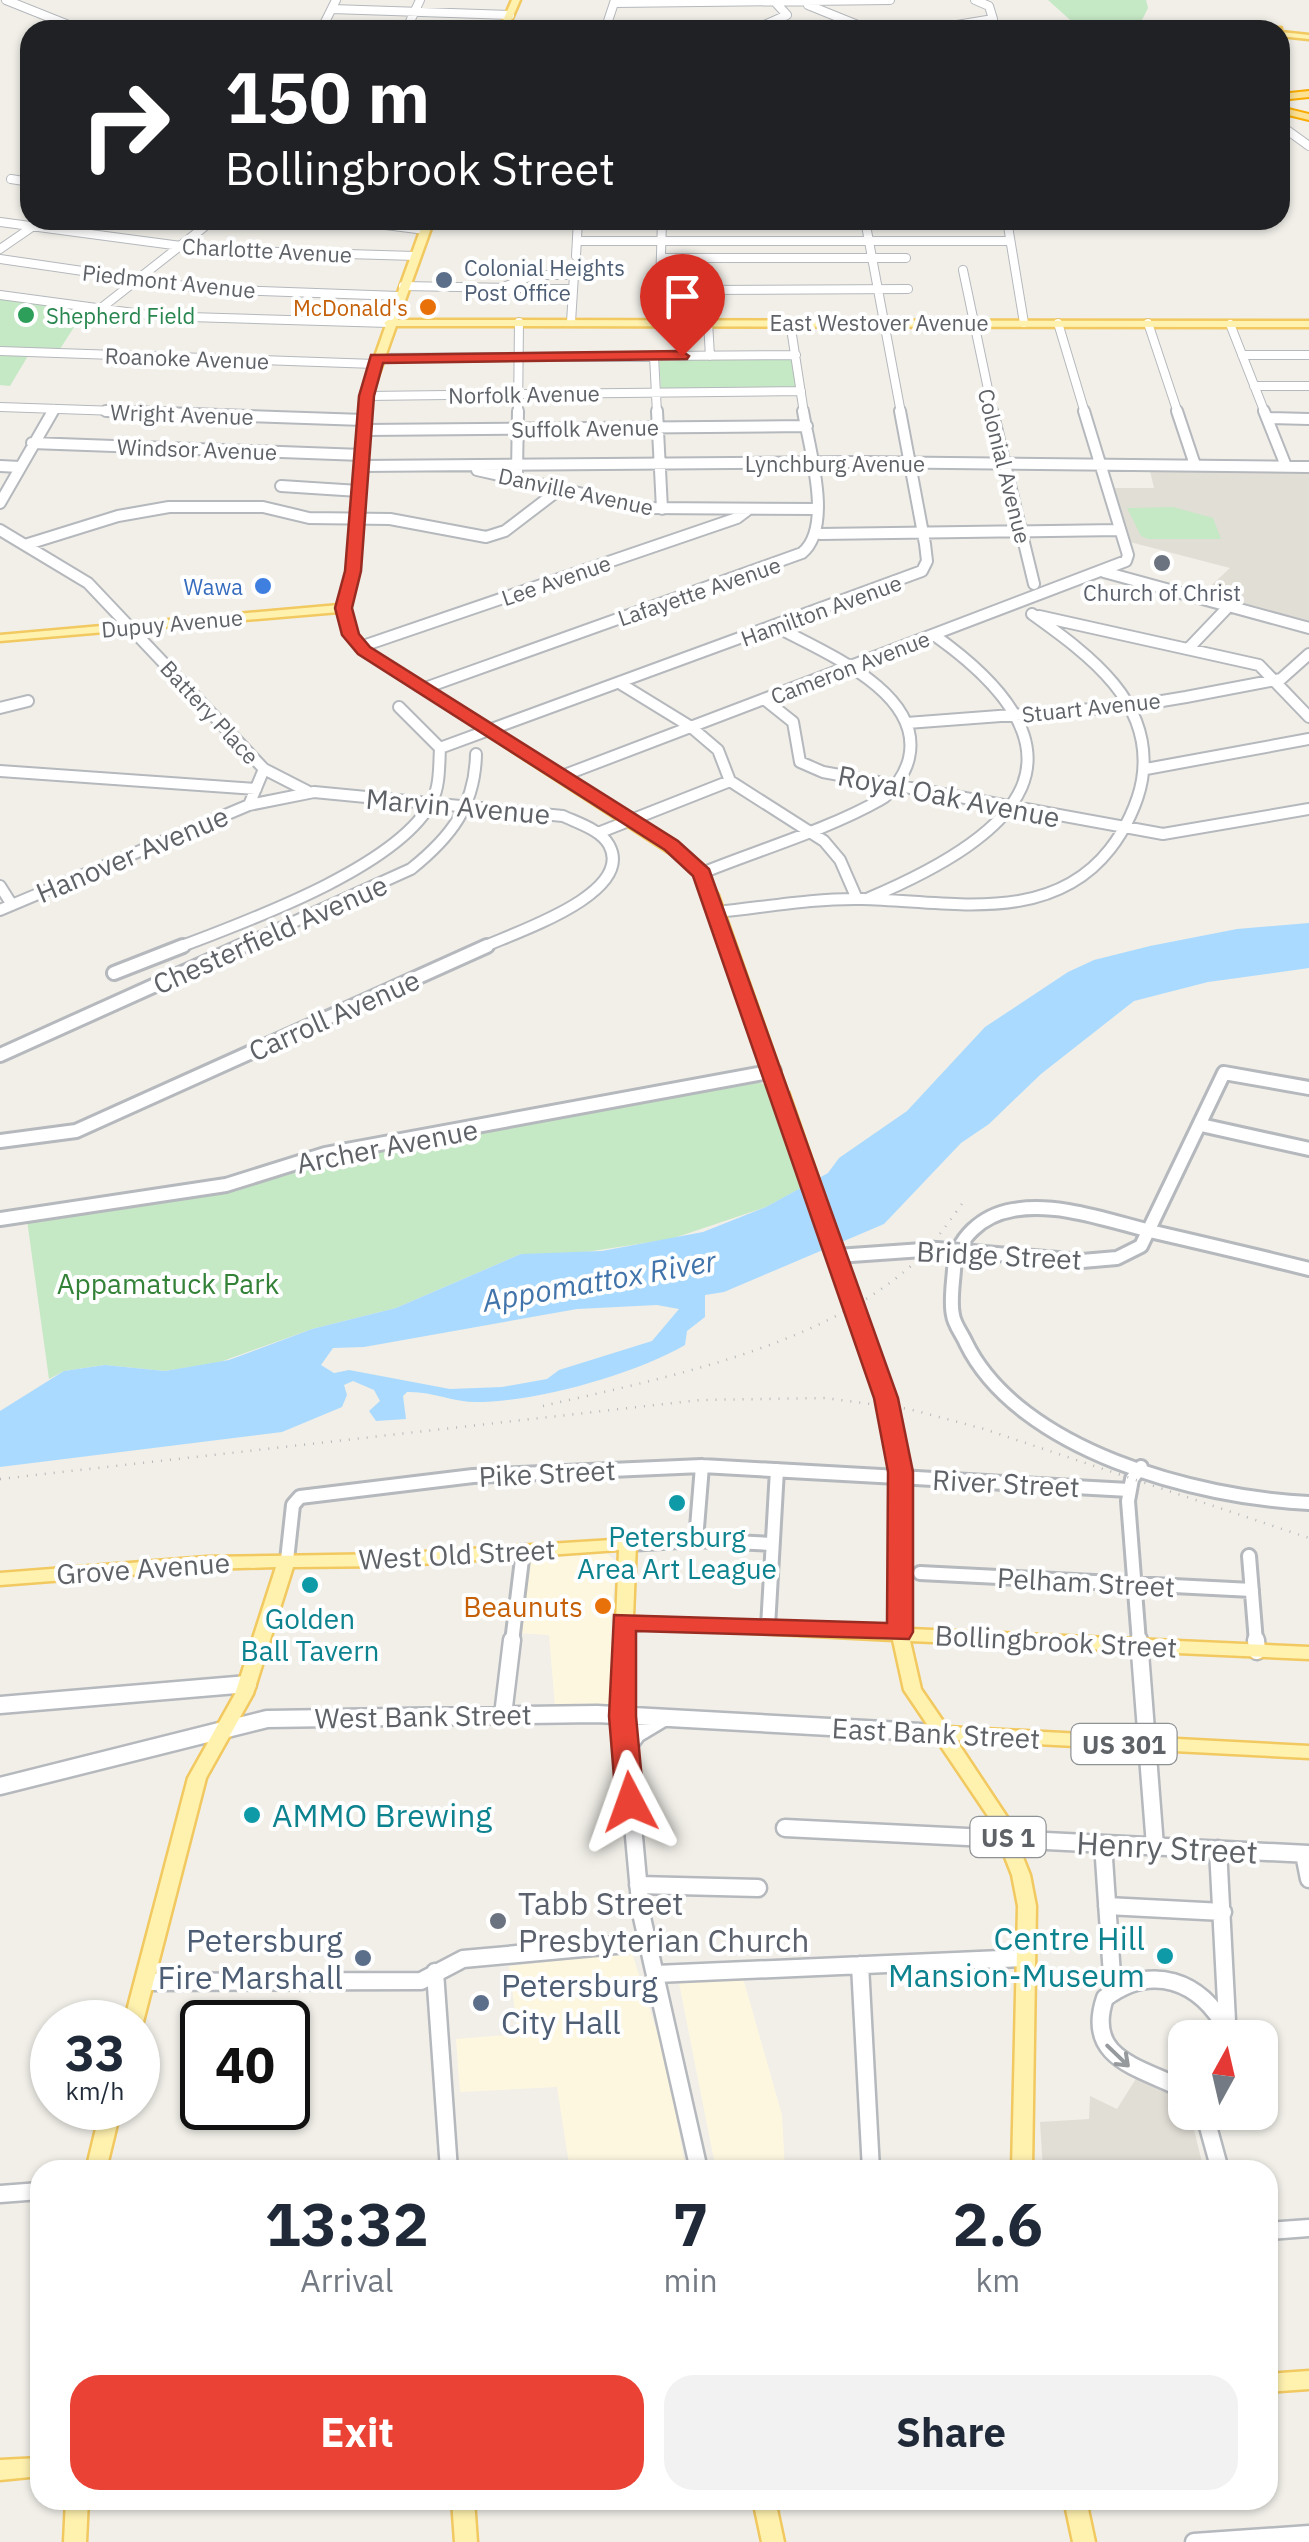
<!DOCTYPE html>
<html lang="en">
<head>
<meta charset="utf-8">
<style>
	body { margin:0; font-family:"IBM Plex Sans",sans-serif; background:#f2f2f3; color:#1f2937; height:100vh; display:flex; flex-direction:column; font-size:38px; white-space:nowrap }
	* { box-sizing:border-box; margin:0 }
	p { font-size:32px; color:#747a83 }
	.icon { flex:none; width:55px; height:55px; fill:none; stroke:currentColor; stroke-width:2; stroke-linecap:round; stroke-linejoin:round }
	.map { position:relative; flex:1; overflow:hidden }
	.panel { position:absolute; left:30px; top:2160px; width:1248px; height:350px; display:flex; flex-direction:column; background:#fff; border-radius:30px; box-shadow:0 2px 8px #0004 }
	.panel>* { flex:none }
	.guide { position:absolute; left:20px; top:20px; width:1270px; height:210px; border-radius:30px; box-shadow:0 2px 8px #0004; background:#202124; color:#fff; overflow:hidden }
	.needle { width:65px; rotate:8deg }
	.controls { position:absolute; left:1168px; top:2020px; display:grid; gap:20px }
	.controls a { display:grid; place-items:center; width:110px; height:110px; border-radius:20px; background:#fff; box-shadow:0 2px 8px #0004; font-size:50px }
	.speed { position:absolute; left:30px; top:2000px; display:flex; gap:20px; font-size:50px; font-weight:700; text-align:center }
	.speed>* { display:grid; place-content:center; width:130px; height:130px; border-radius:50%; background:#fff; box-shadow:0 2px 8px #0004; line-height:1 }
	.speed small { font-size:25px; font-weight:400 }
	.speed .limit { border:5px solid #111; border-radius:15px; background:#fff; color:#111 }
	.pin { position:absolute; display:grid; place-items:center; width:85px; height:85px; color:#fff; margin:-102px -42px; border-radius:50% 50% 50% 0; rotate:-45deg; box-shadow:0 0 10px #0007 }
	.pin .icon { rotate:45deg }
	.me { position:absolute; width:110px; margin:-55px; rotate:356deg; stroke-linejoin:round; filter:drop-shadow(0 0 8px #0008) }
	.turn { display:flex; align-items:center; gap:35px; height:210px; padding:0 40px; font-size:45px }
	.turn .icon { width:130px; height:130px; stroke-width:2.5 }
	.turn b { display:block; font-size:70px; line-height:85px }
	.eta { display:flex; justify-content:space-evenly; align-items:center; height:170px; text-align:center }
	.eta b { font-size:60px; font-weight:700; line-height:70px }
	.action { display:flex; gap:20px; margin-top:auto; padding:20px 40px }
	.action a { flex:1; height:115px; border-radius:30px; background:#ea4335; color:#fff; font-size:40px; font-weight:700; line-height:115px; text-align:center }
	.action a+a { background:#f2f2f3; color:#1f2937 }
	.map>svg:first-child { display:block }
	.commercial { fill:#fef7e0 }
	.education { fill:#e1ded6 }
	.green { fill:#c5e8c5 }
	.water { fill:#aadaff; fill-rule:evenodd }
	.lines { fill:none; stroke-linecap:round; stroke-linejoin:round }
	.minor-far3-casing { stroke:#b5b8bc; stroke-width:10 }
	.minor-far2-casing { stroke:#b5b8bc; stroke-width:14 }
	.minor-far1-casing { stroke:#b5b8bc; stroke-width:18 }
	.minor-casing { stroke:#b5b8bc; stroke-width:21 }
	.major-casing { stroke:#f2c960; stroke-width:5 }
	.highway-casing { stroke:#f9ab00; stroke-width:4 }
	.minor-far3 { stroke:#fff; stroke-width:8 }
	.minor-far2 { stroke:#fff; stroke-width:10 }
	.minor-far1 { stroke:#fff; stroke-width:12 }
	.minor { stroke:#fff; stroke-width:16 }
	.major { fill:#fff2af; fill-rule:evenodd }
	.highway { fill:#fde293; fill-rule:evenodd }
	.rail { stroke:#b6b7b8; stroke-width:2.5; stroke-dasharray:1 8; stroke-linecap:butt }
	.minor-bridge-casing { stroke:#b5b8bc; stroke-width:18; stroke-linecap:butt }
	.major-bridge-casing { stroke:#f2c960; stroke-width:20; stroke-linecap:butt }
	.minor-bridge { stroke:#fff; stroke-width:12 }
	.major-bridge { stroke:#fff2af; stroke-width:15 }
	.oneway { stroke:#979a9d }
	.route { fill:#ea4335; stroke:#982c22; stroke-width:2.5 }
	.service-dot { fill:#5c6f8a; stroke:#fff; stroke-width:4 }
	.food-dot { fill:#e8710a; stroke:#fff; stroke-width:4 }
	.leisure-dot { fill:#2e9e5b; stroke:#fff; stroke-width:4 }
	.worship-dot { fill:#6b7280; stroke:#fff; stroke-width:4 }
	.shop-dot { fill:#3f7fe0; stroke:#fff; stroke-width:4 }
	.culture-dot { fill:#0f9aa8; stroke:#fff; stroke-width:4 }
	.labels { text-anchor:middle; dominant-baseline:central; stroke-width:8; stroke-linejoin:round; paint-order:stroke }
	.far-street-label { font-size:22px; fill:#5f6368; stroke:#fff }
	.far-service-label { font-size:22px; fill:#4e5e75; stroke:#fff; text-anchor:start }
	.far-food-label { font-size:22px; fill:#c56008; stroke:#fff; text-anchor:end }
	.far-leisure-label { font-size:22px; fill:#27864d; stroke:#fff; text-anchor:start }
	.far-shop-label { font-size:22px; fill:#366cbe; stroke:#fff; text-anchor:end }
	.far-worship-label { font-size:22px; fill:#5b616d; stroke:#fff }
	.shield { fill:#fff; stroke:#8f9295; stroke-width:2.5 }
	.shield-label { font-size:25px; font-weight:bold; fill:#5f6368 }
	.street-label { font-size:28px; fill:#5f6368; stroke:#fff }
	.park-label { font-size:28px; fill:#348238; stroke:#fff }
	.culture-label { font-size:28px; fill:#0d838f; stroke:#fff }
	.food-label { font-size:28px; fill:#c56008; stroke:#fff; text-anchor:end }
	.water-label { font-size:30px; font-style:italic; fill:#4174aa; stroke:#fff }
	.near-culture-label { font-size:32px; fill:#0d838f; stroke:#fff; text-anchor:start }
	.near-street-label { font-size:32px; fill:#5f6368; stroke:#fff }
	.near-worship-label { font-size:32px; fill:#5b616d; stroke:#fff; text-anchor:start }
	.near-service-label { font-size:32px; fill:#4e5e75; stroke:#fff; text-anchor:end }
</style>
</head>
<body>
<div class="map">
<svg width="1309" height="2542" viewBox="0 0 1309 2542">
	<rect width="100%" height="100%" fill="#f1efe8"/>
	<path class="commercial" d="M607,1553l9,9 -5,58 2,84 -58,3 -6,-72 -31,-2 6,-73z
		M632,1953l34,108 20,109h-116l-13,-83 -97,5 -4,-53 62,-5 -9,-68z
		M743,1978l39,137 3,55h-69l-37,-187z"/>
	<path class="education" d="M1149,467l160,3v155l-108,-30 29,-27 -104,-27 -16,-53h44z
		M1137,2077l48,19v16l11,1 -5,5 13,52h-161l-3,-48 49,-3 1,-23 27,13z"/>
	<path class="green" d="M1048,0h98l2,8 -7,14 3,5 -67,-1z
		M0,297l85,13 -25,39h-28l-22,37 -10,-1z
		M791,356l5,33 -135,1 -2,-33z
		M1173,507l40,11 8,21h-73l-7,-3 -14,-28z
		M753,1081l11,3 39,103 -37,20 -95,32 -111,17 -39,-2 -125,54 -84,21 -92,33 -55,9 -60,-6 -41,6 -15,8 -22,-159 163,-26 134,-36z"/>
	<path class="water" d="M1309,923v45l-101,14 -74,19 -93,73 -52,50 -28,19 -77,81 -160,68 -19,3v22l-18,14 -2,14c-52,30 -149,57 -209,57 -23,0 -45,-11 -69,-10l-4,4 3,23 -30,2 -7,-10 11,-10 -6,-11 -21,-9 -9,4 3,10 -5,12 -60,25 -282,35v-56l64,-40 41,-6 60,6 64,-11 83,-31 84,-21 125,-54 81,-3 101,-19 63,-25 62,-34 11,-15 68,-47 78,-84 83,-55 26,-12 56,-14 87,-17zM657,1305l22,4 -27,32 -93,29 -12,9 -45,8 -52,2 -101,-19 -15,3 -13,-8 12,-17 31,-1 213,-38z"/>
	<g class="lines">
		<g class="minor-far3-casing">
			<path id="minor-far3" d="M6,0l75,30
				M614,3l276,-3
				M808,5l62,25
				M332,9l178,6
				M321,30l15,-30
				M406,30l14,-30
				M605,30l10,-30
				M753,30l34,-15 -11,-12
				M927,30l66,-11 -4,-13 -14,-6
				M1280,125l29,21
				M11,179l19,3
				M346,220l79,10
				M865,220l36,193
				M1007,220l17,103
				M0,222l211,28 204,6
				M577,241h433
				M0,249l35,-24
				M576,256l2,-36
				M661,258h245
				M0,259l206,30 193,7
				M963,270l30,143
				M403,286l170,3
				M506,286l28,-11h40l-3,47
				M697,290l211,-1
				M0,295l156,21 233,7
				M100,309l113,-89
				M659,322l3,-102
				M696,322l1,-64
				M708,322l2,34
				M790,322l14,91
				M1058,323l27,90
				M1148,323l30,90
				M1230,324l35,89
				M0,351l375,13
				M1242,355h67
				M654,356l3,57
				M377,358l419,-3
				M1254,386h55
				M366,396l435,-5
				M0,407l176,6
				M52,413l2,-4
				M518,413l1,-91"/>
		</g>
		<g class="minor-far2-casing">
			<path id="minor-far2" d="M106,411l258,9
				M657,411l5,98
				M992,411l42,173
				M1177,411l18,54
				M1264,411l22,55
				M1267,418l42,1
				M364,430l443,-4
				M32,443l330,12
				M0,466l20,1
				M361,466l498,-4 450,5
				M477,470l168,38 173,1
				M517,472l1,-61
				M281,486l78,5
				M0,503l53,-92
				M0,530l88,53 176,186 -15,36 -249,105
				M820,534l299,-4
				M28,544l90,-28 51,-9h94l46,11 81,1 96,18 19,-6 55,-42
				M1104,572l205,56
				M1039,616l220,49 50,52
				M360,647l377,-129 12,-9
				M1188,649l41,-43
				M621,684l70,43 27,23 12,31 94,60 16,19 17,39
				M425,688l377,-135c32,-26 7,-105 1,-142
				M764,699l29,23 7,40 23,10 340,62 146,-25
				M0,708l28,-7
				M907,723l225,-17 54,-9 95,-18 28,-25
				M440,748l482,-177 5,-10 -2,-17 -25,-133
				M264,769l43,22
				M1146,769l163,-30
				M0,771l256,18
				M562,776l564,-215 2,-6 -44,-144
				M249,805l65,-13 249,24c15,7 38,14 46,29 27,49 -96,88 -128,103
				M598,833l132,-52
				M702,873c56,-23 125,-43 178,-73 13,-7 26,-28 29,-42 15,-66 -86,-106 -132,-131
				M0,886l12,19
				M869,898c151,-64 234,-143 65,-263
				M718,912c48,-5 96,-14 144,-13 86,2 188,27 248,-50 15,-19 28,-46 32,-69 13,-78 -53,-125 -110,-166
				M177,948c68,-26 222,-81 255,-147 8,-15 7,-36 8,-53l-41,-41
				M236,948l175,-79c40,-32 64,-63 65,-115"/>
		</g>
		<g class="minor-far1-casing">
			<path id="minor-far1" d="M114,973l69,-27
				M0,1055l242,-109
				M1201,1125l108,24
				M0,1141l76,-10 411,-185
				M0,1219l226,-34 99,-31 449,-83
				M1082,1261l35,-3 24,-12 83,-173 85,15
				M1309,1269c-52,-13 -103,-25 -155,-37 -45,-11 -95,-30 -141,-22 -30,5 -58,28 -59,60 -1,14 -4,32 -1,45 1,9 9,19 13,28 53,108 232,155 343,160
				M696,1540l6,-74
				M628,1544l68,-4 76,4
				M1249,1556l7,86
				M287,1560l6,-55 7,-8 173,-21 229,-10 427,24
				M920,1573l332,17
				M768,1627l9,-157
				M512,1642l11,-91
				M624,1642v-20
				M1139,1642l-11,-141 4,-22 9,-12"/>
		</g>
		<g class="minor-casing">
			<path id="minor" d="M624,1640l-1,76 18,197 58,257
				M1139,1640l16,206
				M1256,1640l1,11
				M0,1705l248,-21
				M503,1715l9,-75
				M626,1749l11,-15 25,-15
				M0,1786l267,-67 330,-5 341,19
				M785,1828l524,26
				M1103,1844l10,146
				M1218,1849l9,172
				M1304,1854l5,25
				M638,1885l120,3
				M1107,1906l116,6
				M860,1965l11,205
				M435,1972l14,198
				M656,1974l369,-16
				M144,1982l277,-1 42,-22 185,-17
				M1185,2090c-44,-23 -101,-30 -80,-92 47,-35 95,-18 122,32
				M1204,2112l16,58
				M0,2194l40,-3
				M1268,2231l41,-3
				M1194,2542l115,-8"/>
		</g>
		<g class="major-casing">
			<path id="major" d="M512,0h8l-13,30h-8z
				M1113,23l96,5h72v4l28,3v4l-29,-3v-6l-167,-3 -101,3 4,-2z
				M424,220h10l-36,100 911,1v6l-913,-1 -25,70 -12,175 -9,37 6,26 16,17 325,209 21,35 70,199 -2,3 -5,1 -7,-4 -68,-199 -18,-30 -324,-210 -19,-20 -6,-23 -339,29v-6l339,-30 8,-34 14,-175 25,-71 -2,-2 4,-3z
				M628,1539l6,1 2,4 -3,73 260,11 -2,-42 2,-4h12l2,4 3,43 399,18v12l-399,-18 11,48 26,38 362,19v12l-353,-18 51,77 23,58 6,31 -4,264h-20l6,-264 -6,-31 -22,-56 -54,-80 -4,-2 -3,-4 2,-3 -27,-40 -11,-50 -275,-14 -2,-4 3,-72 -228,16 -98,1 -40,127 -47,84 -63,244 -5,6v-6h-14l64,-244 47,-84 41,-127 -69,2 -207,16v-12l207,-16 184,-3z
				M101,2108h20l-15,62h-20z
				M1309,2371v18l-41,3v-18z
				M40,2458v18l-40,4v-20z
				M66,2500h22l-2,42h-22z
				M452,2500h22l3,42h-22z
				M753,2500h22l9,42h-22z
				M1064,2500h22l9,42h-22z"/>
		</g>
		<g class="highway-casing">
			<path id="highway" d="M1309,91v6l-29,3v-6z
				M1280,107l29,7v6l-29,-7z"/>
		</g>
		<use href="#minor-far3" class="minor-far3"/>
		<use href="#minor-far2" class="minor-far2"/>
		<use href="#minor-far1" class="minor-far1"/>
		<use href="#minor" class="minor"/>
		<use href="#major" class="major"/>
		<use href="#highway" class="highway"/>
		<path class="rail" d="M543,1406c117,-27 269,-57 362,-135 24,-20 41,-45 59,-70
			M0,1479l700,-79 125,-2 84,11 75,20 325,109"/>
		<g class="minor-bridge-casing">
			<path id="minor-bridge" d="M837,1256l100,-7 145,12"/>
		</g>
		<g class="major-bridge-casing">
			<path id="major-bridge" d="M781,1094l105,304 14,74 -1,114"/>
		</g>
		<use href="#minor-bridge" class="minor-bridge"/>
		<use href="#major-bridge" class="major-bridge"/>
	</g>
	<defs><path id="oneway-shaft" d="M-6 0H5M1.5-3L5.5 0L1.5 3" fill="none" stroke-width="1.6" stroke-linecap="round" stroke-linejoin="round" transform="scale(2.5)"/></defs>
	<use class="oneway" href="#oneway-shaft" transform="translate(1118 2056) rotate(44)"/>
	<path class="route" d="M682,351l7,5 -2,3 -304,4 -9,33 -13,175 -9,37 7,26 11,13 308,194 31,28 189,529 15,74v160l-4,7 -273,-8v85l8,86 -14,10 -14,-10 -7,-86 5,-101 273,8 1,-151 -14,-74 -181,-522 -28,-26 -307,-196 -16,-19 -7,-27 10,-37 14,-175 12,-41z"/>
	<g class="service-dot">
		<circle cx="444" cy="280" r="10"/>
		<circle cx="363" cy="1958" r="10"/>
		<circle cx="481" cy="2003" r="10"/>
	</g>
	<g class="food-dot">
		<circle cx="428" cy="307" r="10"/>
		<circle cx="603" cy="1606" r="10"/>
	</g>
	<circle class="leisure-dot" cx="26" cy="315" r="10"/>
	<g class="worship-dot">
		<circle cx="1162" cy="563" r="10"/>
		<circle cx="498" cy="1921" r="10"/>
	</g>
	<circle class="shop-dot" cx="263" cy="586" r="10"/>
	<g class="culture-dot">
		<circle cx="677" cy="1503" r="10"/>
		<circle cx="310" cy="1585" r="10"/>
		<circle cx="252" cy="1815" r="10"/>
		<circle cx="1165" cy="1956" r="10"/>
	</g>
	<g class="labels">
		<g class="far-street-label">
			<text transform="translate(267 250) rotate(3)">Charlotte Avenue</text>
			<text transform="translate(169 281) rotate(6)">Piedmont Avenue</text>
			<text x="879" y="322">East Westover Avenue</text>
			<text transform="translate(187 358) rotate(2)">Roanoke Avenue</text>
			<text transform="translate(524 394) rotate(-1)">Norfolk Avenue</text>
			<text transform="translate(182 414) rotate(2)">Wright Avenue</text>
			<text transform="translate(585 428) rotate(-1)">Suffolk Avenue</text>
			<text transform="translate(197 449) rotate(2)">Windsor Avenue</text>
			<text x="835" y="463">Lynchburg Avenue</text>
			<text transform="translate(1005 466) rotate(76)">Colonial Avenue</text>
			<text transform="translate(576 491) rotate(12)">Danville Avenue</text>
			<text transform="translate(556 580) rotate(-19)">Lee Avenue</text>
			<text transform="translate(699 591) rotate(-19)">Lafayette Avenue</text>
			<text transform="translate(821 610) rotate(-20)">Hamilton Avenue</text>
			<text transform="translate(172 623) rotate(-5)">Dupuy Avenue</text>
			<text transform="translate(850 667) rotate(-21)">Cameron Avenue</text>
			<text transform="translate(1091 707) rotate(-6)">Stuart Avenue</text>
			<text transform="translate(210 712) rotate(47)">Battery Place</text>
		</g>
		<g class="far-service-label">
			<text x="464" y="267">Colonial Heights<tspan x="464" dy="25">Post Office</tspan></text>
		</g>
		<g class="far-food-label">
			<text x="408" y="307">McDonald's</text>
		</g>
		<g class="far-leisure-label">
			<text x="46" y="315">Shepherd Field</text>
		</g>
		<g class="far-shop-label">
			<text x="243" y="586">Wawa</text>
		</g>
		<g class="far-worship-label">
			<text x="1162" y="592">Church of Christ</text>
		</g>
		<g class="shield">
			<rect x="1071.5" y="1724" width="105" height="40" rx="8"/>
			<rect x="970.5" y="1817" width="75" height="40" rx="8"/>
		</g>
		<g class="shield-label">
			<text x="1124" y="1744">US 301</text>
			<text x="1008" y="1837">US 1</text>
		</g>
		<g class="street-label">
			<text transform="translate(949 796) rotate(11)">Royal Oak Avenue</text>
			<text transform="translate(458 806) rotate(5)">Marvin Avenue</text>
			<text transform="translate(132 854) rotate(-23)">Hanover Avenue</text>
			<text transform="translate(270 934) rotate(-24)">Chesterfield Avenue</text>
			<text transform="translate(334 1015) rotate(-24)">Carroll Avenue</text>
			<text transform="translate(387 1146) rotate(-11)">Archer Avenue</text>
			<text transform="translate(999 1255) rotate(3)">Bridge Street</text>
			<text transform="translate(547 1473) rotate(-3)">Pike Street</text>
			<text transform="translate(1006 1483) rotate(3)">River Street</text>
			<text transform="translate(457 1554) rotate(-3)">West Old Street</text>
			<text transform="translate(143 1568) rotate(-4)">Grove Avenue</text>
			<text transform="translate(1086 1582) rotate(3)">Pelham Street</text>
			<text transform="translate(1056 1641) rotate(3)">Bollingbrook Street</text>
			<text transform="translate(423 1716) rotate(-1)">West Bank Street</text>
			<text transform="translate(936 1733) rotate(3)">East Bank Street</text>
		</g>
		<g class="park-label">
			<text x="168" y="1283">Appamatuck Park</text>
		</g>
		<g class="culture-label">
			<text x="677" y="1536">Petersburg<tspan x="677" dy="32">Area Art League</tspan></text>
			<text x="310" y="1618">Golden<tspan x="310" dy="32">Ball Tavern</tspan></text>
		</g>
		<g class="food-label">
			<text x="583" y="1606">Beaunuts</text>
		</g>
		<g class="water-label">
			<text transform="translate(599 1280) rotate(-10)">Appomattox River</text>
		</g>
		<g class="near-culture-label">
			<text x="272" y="1815">AMMO Brewing</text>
			<text x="1145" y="1938" text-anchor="end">Centre Hill<tspan x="1145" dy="37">Mansion-Museum</tspan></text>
		</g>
		<g class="near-street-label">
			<text transform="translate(1167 1847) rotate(3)">Henry Street</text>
		</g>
		<g class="near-worship-label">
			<text x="518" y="1903">Tabb Street<tspan x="518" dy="37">Presbyterian Church</tspan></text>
		</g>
		<g class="near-service-label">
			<text x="343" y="1940">Petersburg<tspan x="343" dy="37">Fire Marshall</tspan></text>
			<text x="501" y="1985" text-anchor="start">Petersburg<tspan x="501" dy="37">City Hall</tspan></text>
		</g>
	</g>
</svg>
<div class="controls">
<a><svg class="needle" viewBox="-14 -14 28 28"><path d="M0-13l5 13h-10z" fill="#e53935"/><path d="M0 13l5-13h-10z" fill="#747a83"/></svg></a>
</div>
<div class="speed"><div>33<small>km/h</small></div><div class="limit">40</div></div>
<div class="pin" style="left:682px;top:356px;background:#d93025"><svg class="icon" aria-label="arrive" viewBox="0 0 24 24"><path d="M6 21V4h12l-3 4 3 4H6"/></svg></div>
<svg class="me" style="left:630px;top:1802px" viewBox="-20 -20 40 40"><path d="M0-17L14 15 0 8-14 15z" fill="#ea4335" stroke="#fff" stroke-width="4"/></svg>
<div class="guide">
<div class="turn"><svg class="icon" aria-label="right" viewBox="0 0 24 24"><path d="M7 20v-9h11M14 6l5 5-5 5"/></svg><div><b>150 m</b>Bollingbrook Street</div></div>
</div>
<section class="panel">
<div class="eta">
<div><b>13:32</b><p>Arrival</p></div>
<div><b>7</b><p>min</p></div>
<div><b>2.6</b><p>km</p></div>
</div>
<div class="action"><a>Exit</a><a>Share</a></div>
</section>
</div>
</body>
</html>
